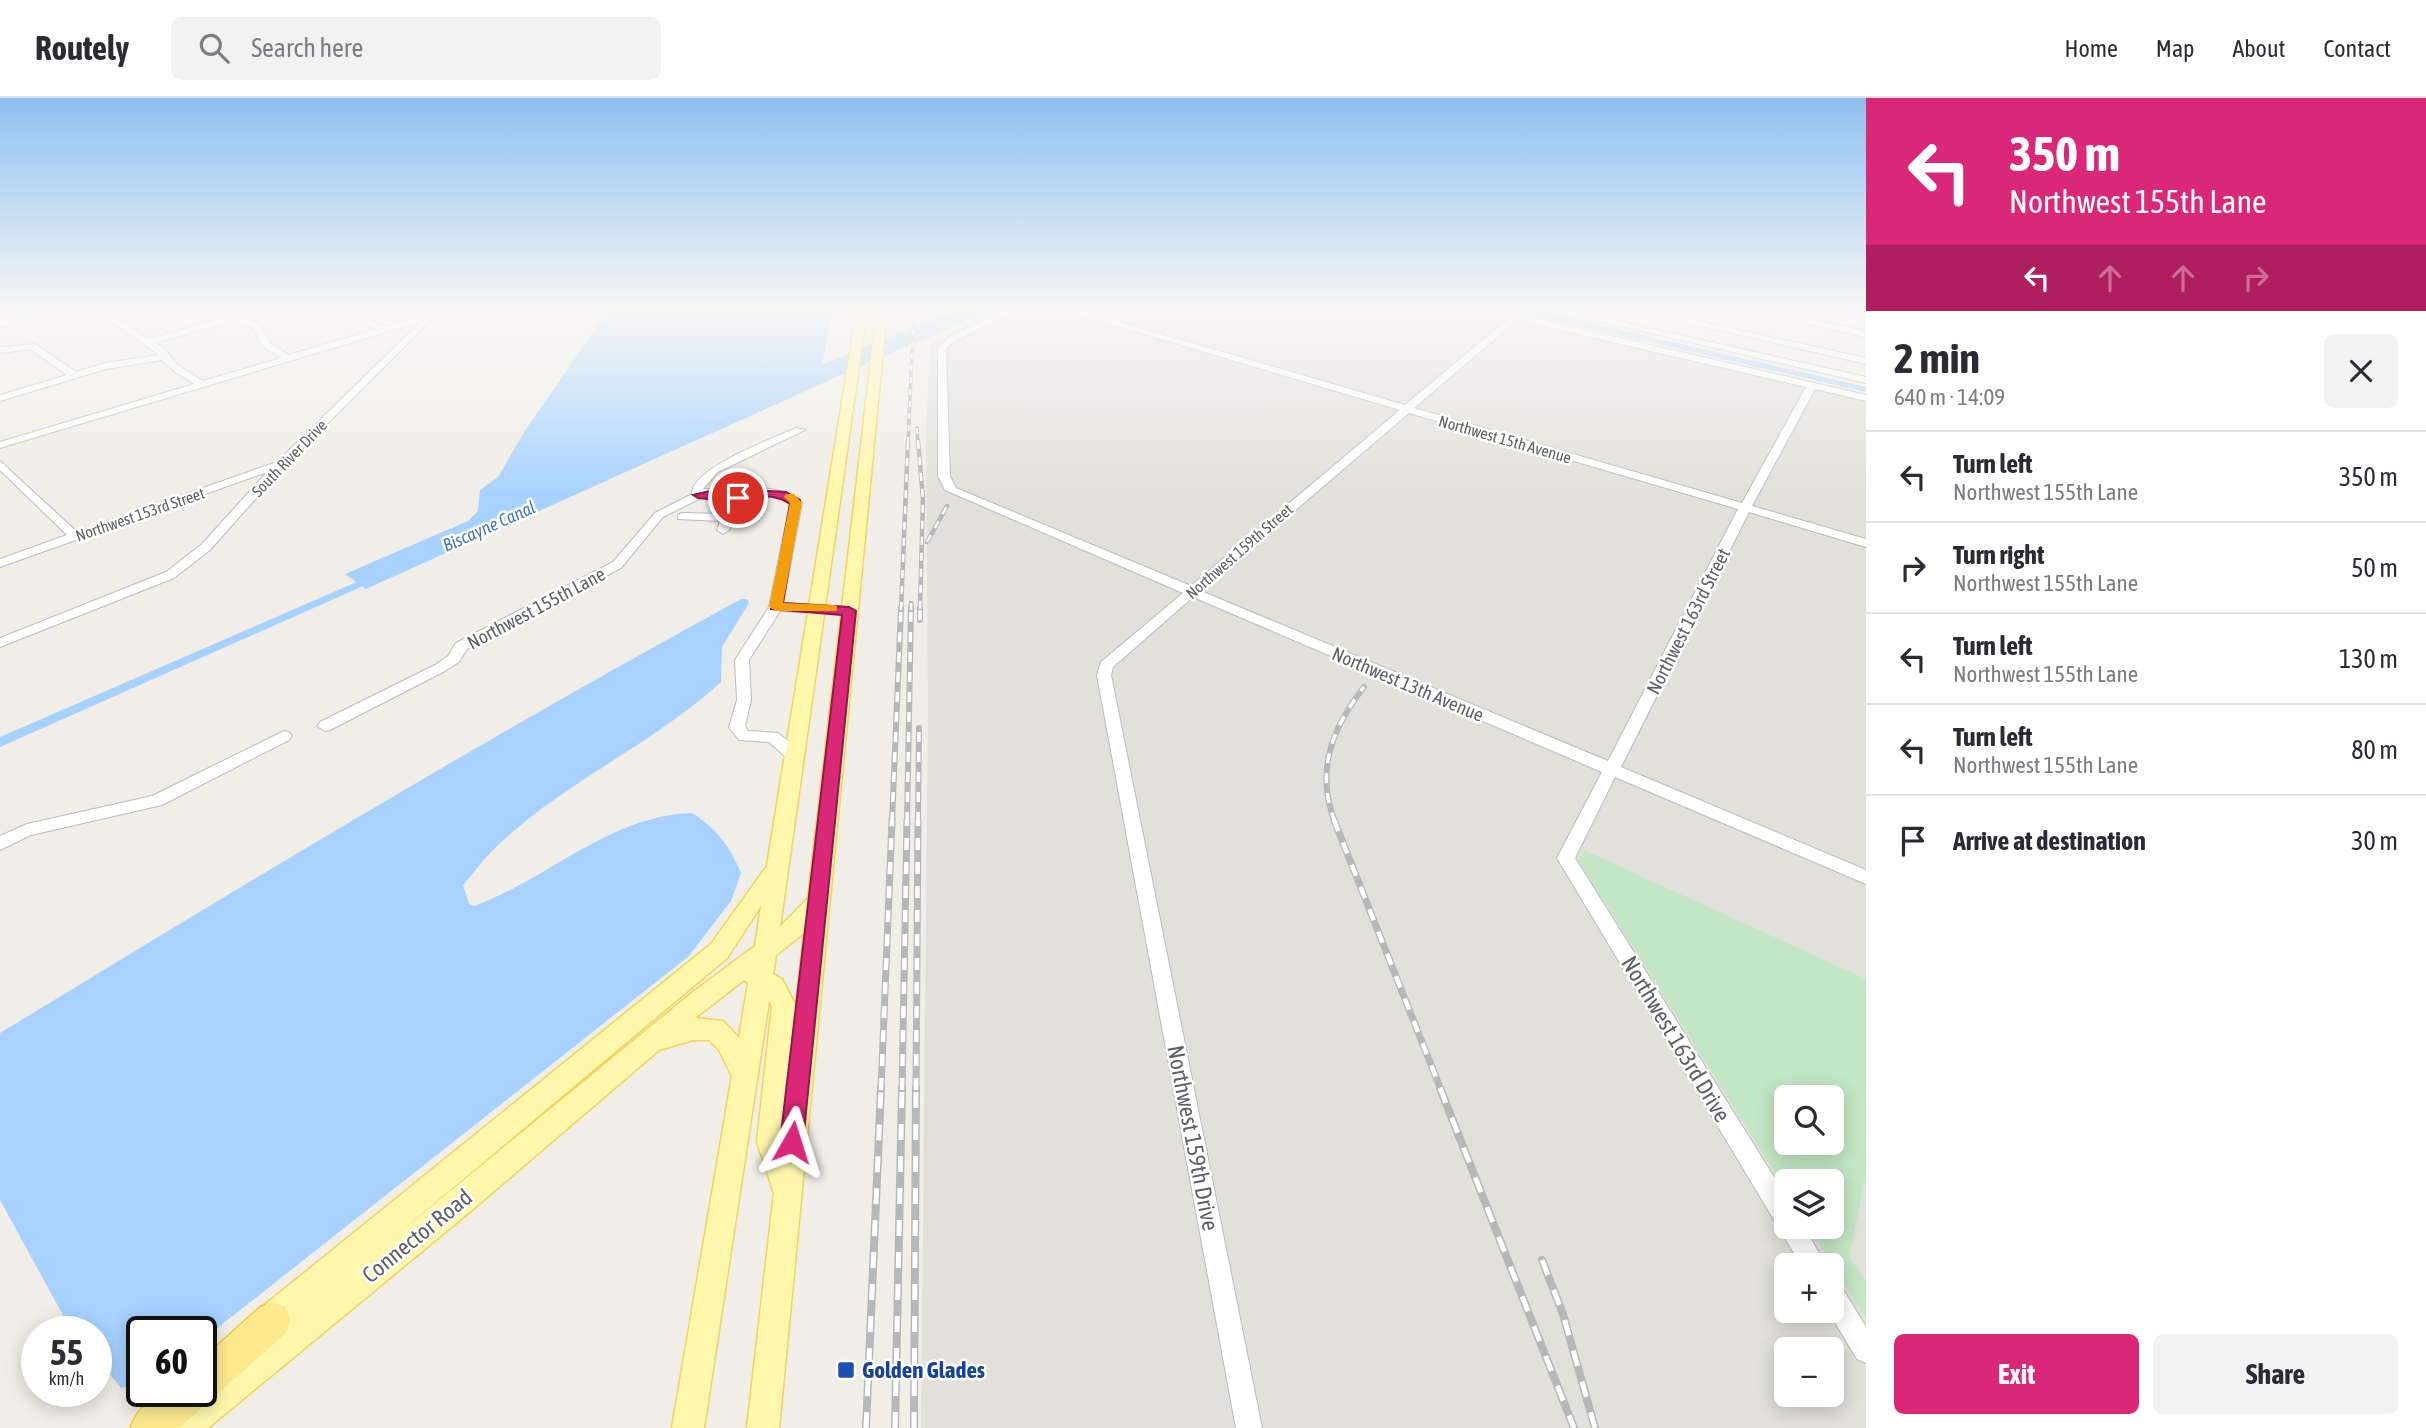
<!DOCTYPE html>
<html lang="en">
<head>
<meta charset="utf-8">
<style>
	body { margin:0; font-family:"Asap Condensed",sans-serif; background:#f2f2f3; color:#2b2b33; height:100vh; display:flex; flex-direction:column; font-size:26px; white-space:nowrap }
	* { box-sizing:border-box; margin:0 }
	p { font-size:23px; color:#7c7c81 }
	.icon { flex:none; width:38px; height:38px; fill:none; stroke:currentColor; stroke-width:2; stroke-linecap:round; stroke-linejoin:round }
	.map { position:relative; flex:1; overflow:hidden }
	.panel { display:flex; flex-direction:column; background:#fff; width:560px }
	.panel>* { flex:none }
	.hud { background:#db2777; color:#fff; overflow:hidden }
	.buttons { position:absolute; left:1774px; top:987px; display:grid; gap:14px }
	.buttons a { display:grid; place-items:center; width:70px; height:70px; border-radius:10px; background:#fff; box-shadow:0 4px 18px #0003; font-size:35px }
	.speed { position:absolute; left:21px; top:1218px; display:flex; gap:14px; font-size:35px; font-weight:700; text-align:center }
	.speed>* { display:grid; place-content:center; width:91px; height:91px; border-radius:50%; background:#fff; box-shadow:0 4px 18px #0003; line-height:1 }
	.speed small { font-size:18px; font-weight:400 }
	.speed .limit { border:4px solid #111; border-radius:10px; background:#fff; color:#111 }
	.pin { position:absolute; display:grid; place-items:center; width:60px; height:60px; color:#fff; margin:-30px; border:4px solid #fff; border-radius:50%; box-shadow:0 2px 7px #0007 }
	.me { position:absolute; width:77px; margin:-38px; rotate:6deg; stroke-linejoin:round; filter:drop-shadow(0 0 5px #0008) }
	.turn { display:flex; align-items:center; gap:24px; height:147px; padding:0 28px; font-size:32px }
	.turn .icon { width:91px; height:91px; stroke-width:2.5 }
	.turn b { display:block; font-size:49px; line-height:60px }
	.lanes { display:flex; align-items:center; height:66px; padding:0 28px; background:#0003; justify-content:center; gap:35px; direction:ltr }
	.lanes .off { opacity:.35 }
	.round { display:grid; place-items:center; flex:none; width:74px; height:74px; border-radius:10px; background:#f2f2f3 }
	.head { display:flex; align-items:center; justify-content:space-between; height:119px; padding:0 28px }
	h1 { font-size:42px; font-weight:700; line-height:52px }
	.button { display:flex; gap:14px; margin-top:auto; padding:14px 28px }
	.button a { flex:1; height:80px; border-radius:10px; background:#db2777; color:#fff; font-size:28px; font-weight:700; line-height:80px; text-align:center }
	.button a+a { background:#f2f2f3; color:#2b2b33 }
	ul { padding:0; list-style:none }
	li { display:flex; align-items:center; gap:21px; height:91px; padding:0 28px; border-top:2px solid #e1e1e2 }
	li div { flex:1 }
	li b { display:block; font-size:26px }
	li em { font-style:normal }
	header { display:flex; align-items:center; gap:42px; box-sizing:border-box; height:98px; padding:0 35px; background:#fff; border-bottom:2px solid #e1e1e2 }
	header strong { font-size:33px }
	nav { display:flex; gap:38px; margin-inline-start:auto; font-size:24px }
	.search { width:490px; height:63px; background:#f2f2f3; display:flex; align-items:center; gap:18px; box-sizing:border-box; padding:0 24px; border-radius:10px; color:#7c7c81; font-size:26px }
	main { display:flex; flex:1; min-height:0 }
	.map>svg:first-child { display:block }
	.industrial { fill:#e1e0da; fill-rule:evenodd }
	.green { fill:#c3e7c5; fill-rule:evenodd }
	.water { fill:#a7d2ff }
	.lines { fill:none; stroke-linecap:round; stroke-linejoin:round }
	.canal { fill:#a7d2ff; fill-rule:evenodd }
	.minor-casing { stroke:#b8bbc0; stroke-width:2 }
	.major-casing { stroke:#f2d45d; stroke-width:3 }
	.highway-casing { stroke:#f6bb00; stroke-width:2 }
	.minor { fill:#fff; fill-rule:evenodd }
	.major { fill:#fff8ac; fill-rule:evenodd }
	.highway { fill:#fdea8f; fill-rule:evenodd }
	.rail-far4-casing { stroke:#b6b7b7; stroke-width:3.5 }
	.rail-far3-casing { stroke:#b6b7b7; stroke-width:4.5 }
	.rail-far2-casing { stroke:#b6b7b7; stroke-width:6 }
	.rail-far1-casing { stroke:#b6b7b7; stroke-width:7 }
	.rail-casing { stroke:#b6b7b7; stroke-width:8 }
	.rail-far4 { stroke:#fff; stroke-width:2; stroke-dasharray:6; stroke-linecap:butt }
	.rail-far3 { stroke:#fff; stroke-width:2.5; stroke-dasharray:8; stroke-linecap:butt }
	.rail-far2 { stroke:#fff; stroke-width:3.5; stroke-dasharray:10; stroke-linecap:butt }
	.rail-far1 { stroke:#fff; stroke-width:4.5; stroke-dasharray:12; stroke-linecap:butt }
	.rail { stroke:#fff; stroke-width:5; stroke-dasharray:16; stroke-linecap:butt }
	.route { fill:#db2777; stroke:#8e194d; stroke-width:2 }
	.slow { fill:#f59e0b }
	.transit-dot { fill:#1a4fb4; stroke:#fff; stroke-width:2.5 }
	.labels { text-anchor:middle; dominant-baseline:central; stroke-width:5; stroke-linejoin:round; paint-order:stroke }
	.far-street-label { font-size:16px; fill:#5d6166; stroke:#fff }
	.far-water-label { font-size:18px; font-style:italic; fill:#4476bc; stroke:#fff }
	.street-label { font-size:19px; fill:#5d6166; stroke:#fff }
	.near-street-label { font-size:23px; fill:#5d6166; stroke:#fff }
	.near-transit-label { font-size:23px; font-weight:bold; fill:#164399; stroke:#fff; text-anchor:start }
</style>
</head>
<body>
<header>
<strong>Routely</strong>
<div class="search"><svg class="icon" aria-label="search" viewBox="0 0 24 24"><circle cx="10" cy="10" r="6"/><path d="M15 15l6 6"/></svg>Search here</div>
<nav><a>Home</a><a>Map</a><a>About</a><a>Contact</a></nav>
</header>
<main>
<div class="map">
<svg width="1866" height="1330" viewBox="0 0 1866 1330">
	<rect width="100%" height="100%" fill="#f0eee6"/>
	<path class="industrial" d="M1005,211h496l365,85v1034h-945l7,-720 -2,-275 4,-90zM1787,999h45v46h-45zM1787,1083h45v46h-45zM1787,1167h45v46h-45zM1787,1251h45v46h-45z"/>
	<path class="green" d="M1584,752l282,129v197l-17,81 17,24v37l-57,-91h23v-46h-45v11l-208,-331zM1787,999h45v46h-45z"/>
	<path class="water" d="M609,211h223l-10,56 134,-56h38l-122,52 -506,228 -21,-15 123,-53 10,-10 2,-21 18,-13 26,-45z
		M1506,211h25l335,78v5z
		M741,501h6l2,4 -27,44 -1,35c-69,63 -159,101 -226,166 -12,11 -21,25 -32,37l6,19 5,2c73,-26 136,-91 218,-93 24,15 38,33 49,60l-10,28 -42,55 -488,385v-9h-59v52l-21,4 -25,-31v-25h-20l-12,-15 -64,-117v-167c245,-149 489,-297 741,-434z"/>
	<g class="lines">
		<path class="canal" d="M375,476l4,1v4l-379,168v-10z"/>
		<g class="minor-casing">
			<path id="minor" d="M46,211h16l-62,18v-6z
				M93,211h10l46,30 81,-23 -13,-7h12l9,5 16,-5h15l-24,8 15,7 10,19 19,12 87,-26 -41,-20h12l38,18 43,-13 5,-5h9l-158,158 -74,83 -36,28 -174,69v-9l166,-66 36,-28 65,-72 -267,95v-8l67,-24 -67,-65v-9l77,71 200,-70 143,-140 -420,126v-6l194,-58 -19,-12 -13,-12 -56,9 -106,32v-6l67,-20 -37,-26 -30,4v-6l35,-3 41,28 29,-9 54,-8zM237,222l16,8 10,19 18,11 -78,23 -27,-17 -11,-15 -10,-6z
				M1007,211h12l-64,32 -9,8 4,127 6,12 235,98 209,-176 -340,-101h15l330,96 104,-87 -31,-9h17l371,86v6l-51,-12 -63,117 114,33v8l-117,-35 -128,255 245,103v14l-251,-107 -40,81 212,340v29h17l22,38h-25l-244,-407 45,-86 -409,-175 -80,70 -2,8 151,753h-26l-139,-753 4,-13 82,-69 -238,-103 -7,-14v-128l11,-11zM1517,222l289,67 -64,116 -328,-95zM1409,315l329,96 -130,252 -407,-170z
				M1547,211h17l302,68v6z
				M1627,211h17l222,49v6z
				M1744,211h18l104,22v6z
				M796,330l9,2 -87,42 -15,17c5,1 14,-1 22,-1 23,-1 60,-3 77,15l-19,100 66,4 7,4 -7,4 -69,-4 -31,49 2,40 -6,26 3,5 30,2 22,18 2,4 -2,4h-12l-19,-17 -30,-2 -10,-13 8,-27 -2,-40 34,-53 21,-103 -7,-6 -27,-3 -33,-1 -22,4 -38,19 -42,51 -154,81 -8,13 -14,9 -115,59 -5,1 -8,-5 3,-4 115,-57 13,-9 8,-13 157,-81 42,-49 37,-19c-1,-26 82,-56 104,-66z
				M682,415l42,1 9,5 -4,11 -6,4 -6,-4 3,-9 -42,-2v-4z
				M284,633l5,1 3,4 -3,4 -127,65 -131,30 -31,15v-14l27,-12 125,-28z
				M1832,1185l9,3 25,41v36l-9,-4 -29,-48h4z"/>
		</g>
		<g class="major-casing">
			<path id="major" d="M857,211h10l-87,618 28,-29 69,-589h10l-108,1119h-32l27,-235 -17,-51 15,-136 -3,-5 -65,427h-32l60,-352 -13,-26 -10,-10h-16l-34,10 -187,160 -264,218h-42l4,-12 98,-78 -12,-4 -4,-11 4,-11 455,-368 56,-78zM761,808l-6,40 -62,46 -306,251 340,-285zM804,835l-8,73 -14,-27 -9,-5 3,-19zM744,882l4,3 -9,55 -16,-17 -28,-3z"/>
		</g>
		<g class="highway-casing">
			<path id="highway" d="M273,1204l13,5 5,13 -5,13 -107,95h-49c15,-36 37,-37 71,-37v-31l59,-53z"/>
		</g>
		<use href="#minor" class="minor"/>
		<use href="#major" class="major"/>
		<use href="#highway" class="highway"/>
		<g class="rail-far4-casing">
			<path id="rail-far4" d="M917,330l1,15
				M908,345l6,-134"/>
		</g>
		<g class="rail-far3-casing">
			<path id="rail-far3" d="M918,343l5,58 -3,111
				M927,444l20,-36
				M901,512l7,-169
				M911,512v-7"/>
		</g>
		<g class="rail-far2-casing">
			<path id="rail-far2" d="M920,522v-12
				M892,724l9,-214
				M907,724l4,-214
				M918,724l1,-94
				M1335,724c-20,-51 -3,-94 29,-135"/>
		</g>
		<g class="rail-far1-casing">
			<path id="rail-far1" d="M1334,722l107,270
				M881,992l11,-270
				M902,992l5,-270
				M916,992l2,-270"/>
		</g>
		<g class="rail-casing">
			<path id="rail" d="M1440,990l134,340
				M1542,1162l21,54 32,114
				M866,1330l15,-340
				M895,1330l7,-340
				M914,1330l2,-340"/>
		</g>
		<use href="#rail-far4" class="rail-far4"/>
		<use href="#rail-far3" class="rail-far3"/>
		<use href="#rail-far2" class="rail-far2"/>
		<use href="#rail-far1" class="rail-far1"/>
		<use href="#rail" class="rail"/>
	</g>
	<linearGradient id="sky" x2="0" y2="1"><stop stop-color="#8ec0f1"/><stop offset="0.53" stop-color="#f8f7f4"/><stop offset="1" stop-color="#f8f7f4" stop-opacity="0"/></linearGradient>
	<rect width="1866" height="398" fill="url(#sky)"/>
	<path class="route" d="M723,390l63,4 14,8 -17,103 66,4 7,4 -53,531 -4,8 -7,3 -8,-3 -4,-8 62,-527 -71,-6 19,-105c-13,-10 -34,-8 -50,-9l4,3 -6,4 -40,-4 -5,-3z"/>
	<path class="slow" d="M786,396h8l8,9 -19,100 50,2 4,1v5h-61l-7,-4 21,-104 -6,-6z"/>
	<rect class="transit-dot" x="837" y="1263" width="18" height="18" rx="3.5"/>
	<g class="labels">
		<g class="far-street-label">
			<text transform="translate(1505 341) rotate(16)">Northwest 15th Avenue</text>
			<text transform="translate(289 360) rotate(-46)">South River Drive</text>
			<text transform="translate(140 416) rotate(-19)">Northwest 153rd Street</text>
			<text transform="translate(1239 453) rotate(-41)">Northwest 159th Street</text>
		</g>
		<g class="far-water-label">
			<text transform="translate(489 428) rotate(-24)">Biscayne Canal</text>
		</g>
		<g class="street-label">
			<text transform="translate(536 510) rotate(-28)">Northwest 155th Lane</text>
			<text transform="translate(1688 523) rotate(-63)">Northwest 163rd Street</text>
			<text transform="translate(1408 586) rotate(23)">Northwest 13th Avenue</text>
		</g>
		<g class="near-street-label">
			<text transform="translate(1676 941) rotate(59)">Northwest 163rd Drive</text>
			<text transform="translate(1193 1040) rotate(79)">Northwest 159th Drive</text>
			<text transform="translate(417 1138) rotate(-39)">Connector Road</text>
		</g>
		<g class="near-transit-label">
			<text x="862" y="1272">Golden Glades</text>
		</g>
	</g>
</svg>
<div class="buttons">
<a><svg class="icon" aria-label="search" viewBox="0 0 24 24"><circle cx="10" cy="10" r="6"/><path d="M15 15l6 6"/></svg></a>
<a><svg class="icon" aria-label="layers" viewBox="0 0 24 24"><path d="M12 4l9 5-9 5-9-5zM3 14l9 5 9-5"/></svg></a>
<a>+</a>
<a>−</a>
</div>
<div class="speed"><div>55<small>km/h</small></div><div class="limit">60</div></div>
<div class="pin" style="left:738px;top:400px;background:#d93025"><svg class="icon" aria-label="arrive" viewBox="0 0 24 24"><path d="M6 21V4h12l-3 4 3 4H6"/></svg></div>
<svg class="me" style="left:792px;top:1044px" viewBox="-20 -20 40 40"><path d="M0-17L14 15 0 8-14 15z" fill="#db2777" stroke="#fff" stroke-width="4"/></svg>
</div>
<section class="panel">
<div class="hud">
<div class="turn"><svg class="icon" aria-label="left" viewBox="0 0 24 24"><path d="M17 20v-9H6M10 6l-5 5 5 5"/></svg><div><b>350 m</b>Northwest 155th Lane</div></div>
<div class="lanes"><svg class="icon" aria-label="left" viewBox="0 0 24 24"><path d="M17 20v-9H6M10 6l-5 5 5 5"/></svg><svg class="icon off" aria-label="ahead" viewBox="0 0 24 24"><path d="M12 20V5M6 11l6-6 6 6"/></svg><svg class="icon off" aria-label="ahead" viewBox="0 0 24 24"><path d="M12 20V5M6 11l6-6 6 6"/></svg><svg class="icon off" aria-label="right" viewBox="0 0 24 24"><path d="M7 20v-9h11M14 6l5 5-5 5"/></svg></div>
</div>
<div class="head"><div><h1>2 min</h1><p>640 m · 14:09</p></div><a class="round"><svg class="icon" aria-label="close" viewBox="0 0 24 24"><path d="M6 6l12 12M18 6L6 18"/></svg></a></div>
<ul>
<li><svg class="icon" aria-label="left" viewBox="0 0 24 24"><path d="M17 20v-9H6M10 6l-5 5 5 5"/></svg><div><b>Turn left</b><p>Northwest 155th Lane</p></div><em>350 m</em></li>
<li><svg class="icon" aria-label="right" viewBox="0 0 24 24"><path d="M7 20v-9h11M14 6l5 5-5 5"/></svg><div><b>Turn right</b><p>Northwest 155th Lane</p></div><em>50 m</em></li>
<li><svg class="icon" aria-label="left" viewBox="0 0 24 24"><path d="M17 20v-9H6M10 6l-5 5 5 5"/></svg><div><b>Turn left</b><p>Northwest 155th Lane</p></div><em>130 m</em></li>
<li><svg class="icon" aria-label="left" viewBox="0 0 24 24"><path d="M17 20v-9H6M10 6l-5 5 5 5"/></svg><div><b>Turn left</b><p>Northwest 155th Lane</p></div><em>80 m</em></li>
<li><svg class="icon" aria-label="arrive" viewBox="0 0 24 24"><path d="M6 21V4h12l-3 4 3 4H6"/></svg><div><b>Arrive at destination</b></div><em>30 m</em></li>
</ul>
<div class="button"><a>Exit</a><a>Share</a></div>
</section>
</main>
</body>
</html>
